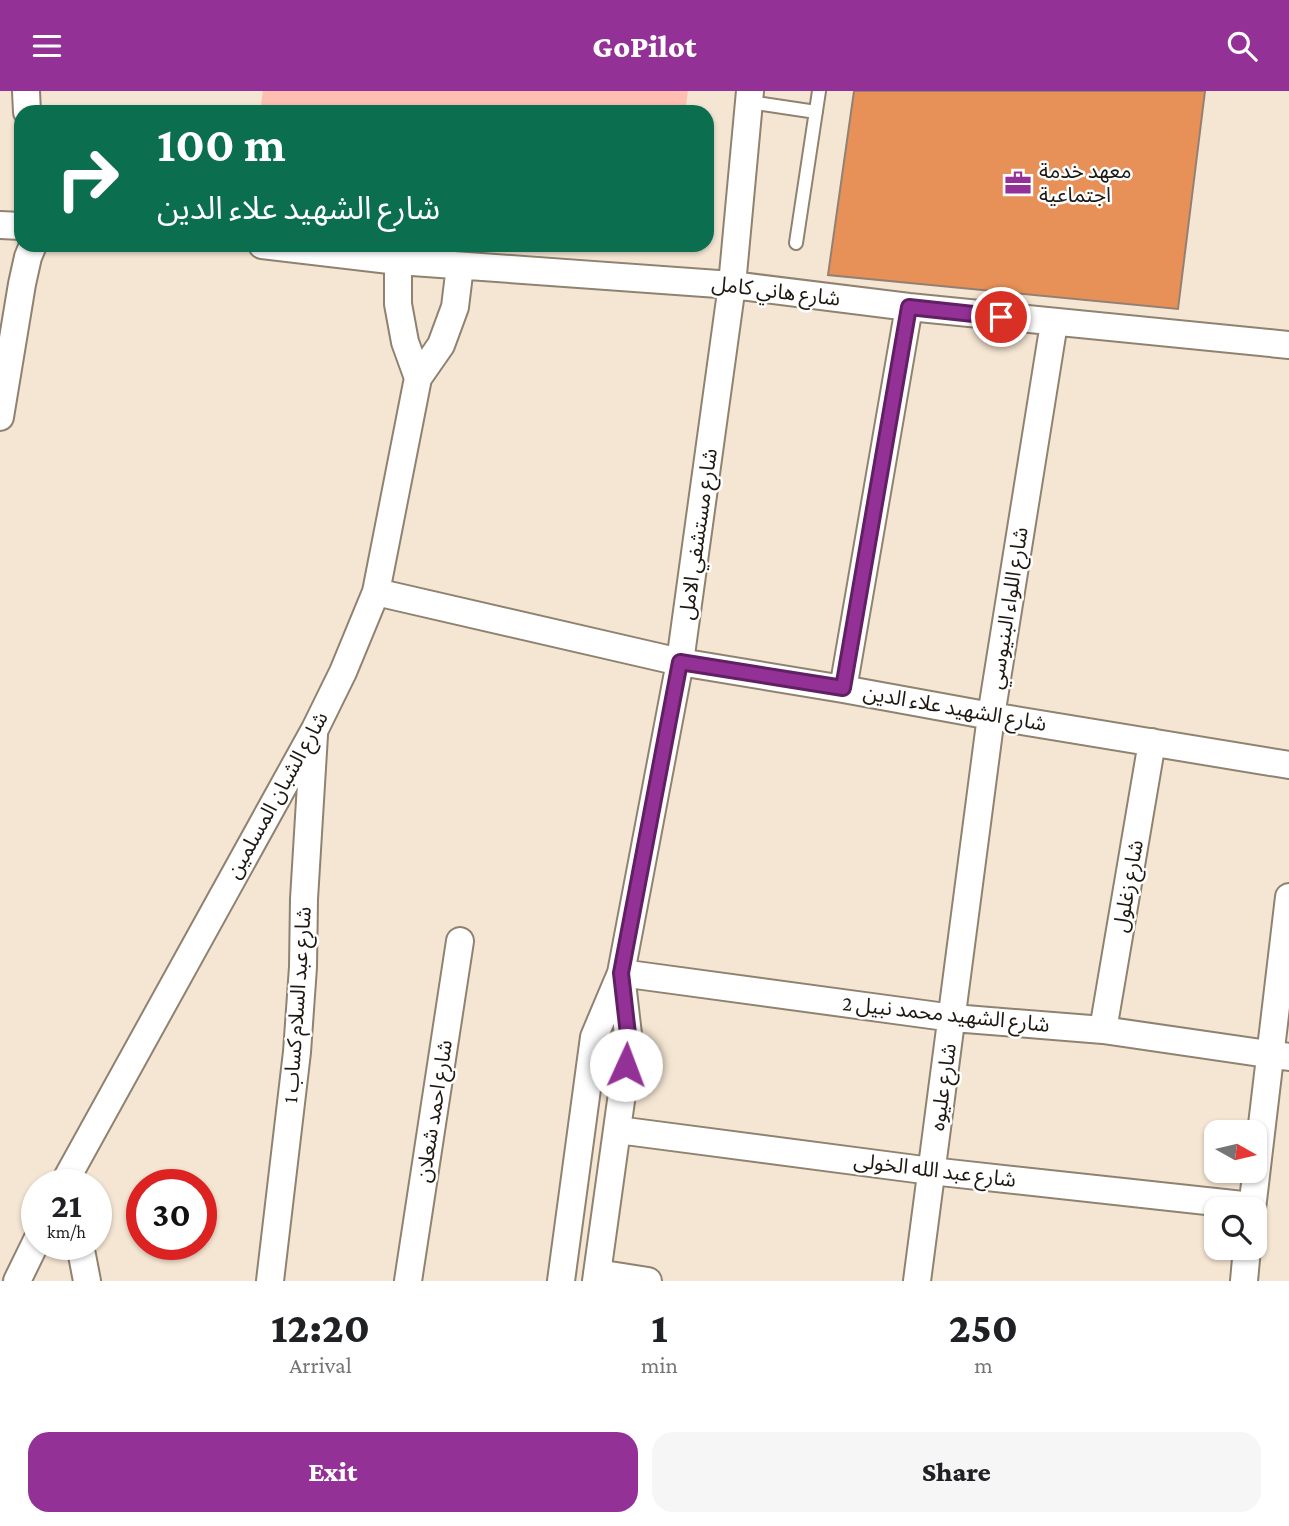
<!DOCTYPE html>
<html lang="en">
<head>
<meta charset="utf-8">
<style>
	body { margin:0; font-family:"Crimson Pro","Noto Sans Arabic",serif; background:#f6f6f6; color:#202124; height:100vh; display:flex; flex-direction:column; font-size:26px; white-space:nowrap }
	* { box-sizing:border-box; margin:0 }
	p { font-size:23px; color:#757577 }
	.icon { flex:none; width:38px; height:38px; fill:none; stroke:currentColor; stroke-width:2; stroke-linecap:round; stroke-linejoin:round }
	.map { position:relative; height:1190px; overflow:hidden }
	.panel { display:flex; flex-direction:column; background:#fff; flex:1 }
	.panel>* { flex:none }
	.guide { position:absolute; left:14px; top:14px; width:700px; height:147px; border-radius:21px; box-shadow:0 2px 5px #0004; background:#0b6e4f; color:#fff; overflow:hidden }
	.needle { width:46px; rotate:98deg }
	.tools { position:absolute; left:1204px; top:1029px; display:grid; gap:14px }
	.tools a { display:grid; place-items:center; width:63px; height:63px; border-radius:14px; background:#fff; box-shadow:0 2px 5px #0004; font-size:35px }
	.speed { position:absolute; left:21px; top:1078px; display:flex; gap:14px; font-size:35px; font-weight:700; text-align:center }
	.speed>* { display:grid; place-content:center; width:91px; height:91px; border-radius:50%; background:#fff; box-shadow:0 2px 5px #0004; line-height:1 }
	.speed small { font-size:18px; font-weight:400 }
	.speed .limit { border:10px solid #d22; background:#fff; color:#111 }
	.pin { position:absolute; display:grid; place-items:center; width:60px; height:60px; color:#fff; margin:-30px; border:4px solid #fff; border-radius:50%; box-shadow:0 2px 7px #0007 }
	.me { position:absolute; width:77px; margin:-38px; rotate:2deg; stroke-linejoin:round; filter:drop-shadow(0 0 5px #0008) }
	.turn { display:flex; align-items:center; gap:24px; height:147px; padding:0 28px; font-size:32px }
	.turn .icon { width:91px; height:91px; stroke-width:2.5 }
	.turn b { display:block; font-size:49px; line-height:60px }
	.eta { display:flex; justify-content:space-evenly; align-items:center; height:119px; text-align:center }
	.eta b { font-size:42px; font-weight:800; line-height:49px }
	.button { display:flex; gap:14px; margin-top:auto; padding:14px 28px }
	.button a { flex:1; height:80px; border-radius:21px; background:#943197; color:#fff; font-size:28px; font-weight:800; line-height:80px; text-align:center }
	.button a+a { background:#f6f6f6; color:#202124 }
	header { display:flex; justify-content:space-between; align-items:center; height:91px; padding:0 28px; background:#943197; color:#fff; font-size:32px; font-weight:800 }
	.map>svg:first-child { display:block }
	.green { fill:#febeb1 }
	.building { fill:#e79158; stroke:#938074; stroke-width:2 }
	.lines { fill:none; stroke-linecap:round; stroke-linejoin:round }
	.lane-casing { stroke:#8f8271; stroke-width:16 }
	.street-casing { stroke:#8f8271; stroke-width:30 }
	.lane { stroke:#fff; stroke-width:12 }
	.street { stroke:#fff; stroke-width:26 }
	.route-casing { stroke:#602062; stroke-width:18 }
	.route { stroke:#943197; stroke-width:12 }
	.labels { text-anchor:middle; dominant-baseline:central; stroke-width:5; stroke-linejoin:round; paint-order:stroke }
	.poi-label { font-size:21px; fill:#1d1811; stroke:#fff; text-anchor:start }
	.street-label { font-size:21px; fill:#1d1811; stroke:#fff }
</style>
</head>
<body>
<header><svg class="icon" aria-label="menu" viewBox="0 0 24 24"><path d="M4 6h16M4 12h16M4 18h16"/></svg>GoPilot<svg class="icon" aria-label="search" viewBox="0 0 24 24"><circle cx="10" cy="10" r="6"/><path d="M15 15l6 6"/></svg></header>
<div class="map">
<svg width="1289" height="1190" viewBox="0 0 1289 1190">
	<rect width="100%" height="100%" fill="#f5e6d3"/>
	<path class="green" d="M263,0h425l-3,21h-425z"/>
	<path class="building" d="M854,0h351l-27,218 -350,-34z"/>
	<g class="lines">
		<g class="lane-casing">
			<path id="lane" d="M749,11l67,10
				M796,152l23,-152"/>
		</g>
		<g class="street-casing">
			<path id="street" d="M26,0l1,21
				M0,134l21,1
				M262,154l136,16 334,24 177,22 380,38
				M398,170v43l7,38 13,36
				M0,326l22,-133 6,-27 5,-12
				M376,501l304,70 163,27 148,27 298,49
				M843,598l66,-382
				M621,882l332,45 150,12 186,27
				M1103,939l49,-288
				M618,1039l313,41 321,35
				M63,1094l252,-456 28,-57 33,-80 42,-214 23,-33 14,-38 5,-41
				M1252,1118l37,-312
				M77,1153l5,11 5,26
				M597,1182l51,8
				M17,1190l20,-41
				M270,1190l27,-229 6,-85 1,-68 10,-164
				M408,1190l52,-340
				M561,1190l33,-244 27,-64 59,-311 52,-377 18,-194
				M596,1190l33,-238 -8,-69
				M917,1190l74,-565 63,-393
				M1244,1190l3,-33"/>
		</g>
		<use href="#lane" class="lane"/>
		<use href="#street" class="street"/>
	</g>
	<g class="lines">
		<g class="route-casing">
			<path id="route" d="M626,974l3,-22 -8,-70 59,-311 163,26 66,-381 92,10"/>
		</g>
		<use href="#route" class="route"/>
	</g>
	<defs>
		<g id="office-bare" transform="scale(2.1)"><path d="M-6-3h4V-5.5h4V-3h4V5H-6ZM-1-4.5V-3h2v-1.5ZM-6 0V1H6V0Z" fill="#943197" stroke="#fff" stroke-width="2.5" paint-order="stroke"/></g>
	</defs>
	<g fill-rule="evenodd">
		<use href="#office-bare" x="1018" y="92"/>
	</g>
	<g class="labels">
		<g class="poi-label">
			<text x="1039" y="80">معهد خدمة<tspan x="1039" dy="24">اجتماعية</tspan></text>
		</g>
		<g class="street-label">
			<text transform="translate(776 200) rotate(7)">شارع هاني كامل</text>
			<text transform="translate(698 443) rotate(-82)">شارع مستشفي الامل</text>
			<text transform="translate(1008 517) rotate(-81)">شارع اللواء البنيوسي</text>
			<text transform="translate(955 617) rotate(10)">شارع الشهيد علاء الدين</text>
			<text transform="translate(277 704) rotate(-61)">شارع الشبان المسلمين</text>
			<text transform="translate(1128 795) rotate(-80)">شارع زغلول</text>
			<text transform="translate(297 914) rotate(-86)">شارع عبد السلام كساب 1</text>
			<text transform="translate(946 923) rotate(6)">شارع الشهيد محمد نبيل 2</text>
			<text transform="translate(943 996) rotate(-82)">شارع عليوه</text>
			<text transform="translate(434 1020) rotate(-81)">شارع احمد شعلان</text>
			<text transform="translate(935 1079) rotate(7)">شارع عبد الله الخولى</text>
		</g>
	</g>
</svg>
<div class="tools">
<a><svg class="needle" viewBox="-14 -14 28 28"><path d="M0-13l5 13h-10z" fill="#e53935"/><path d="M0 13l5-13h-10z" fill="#757577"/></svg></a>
<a><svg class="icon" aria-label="search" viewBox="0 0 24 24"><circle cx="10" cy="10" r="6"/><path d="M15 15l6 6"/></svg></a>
</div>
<div class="speed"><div>21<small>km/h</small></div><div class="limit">30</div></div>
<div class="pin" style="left:1001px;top:226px;background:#d93025"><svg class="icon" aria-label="arrive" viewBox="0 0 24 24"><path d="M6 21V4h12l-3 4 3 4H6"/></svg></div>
<svg class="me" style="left:626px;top:974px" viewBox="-20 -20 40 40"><circle r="19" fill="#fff"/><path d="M0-13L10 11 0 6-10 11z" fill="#943197"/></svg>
<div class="guide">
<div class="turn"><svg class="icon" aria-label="right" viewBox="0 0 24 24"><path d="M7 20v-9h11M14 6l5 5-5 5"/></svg><div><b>100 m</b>شارع الشهيد علاء الدين</div></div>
</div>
</div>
<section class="panel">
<div class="eta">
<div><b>12:20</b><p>Arrival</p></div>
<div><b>1</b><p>min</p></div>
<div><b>250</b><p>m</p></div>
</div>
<div class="button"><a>Exit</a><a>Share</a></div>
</section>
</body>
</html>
